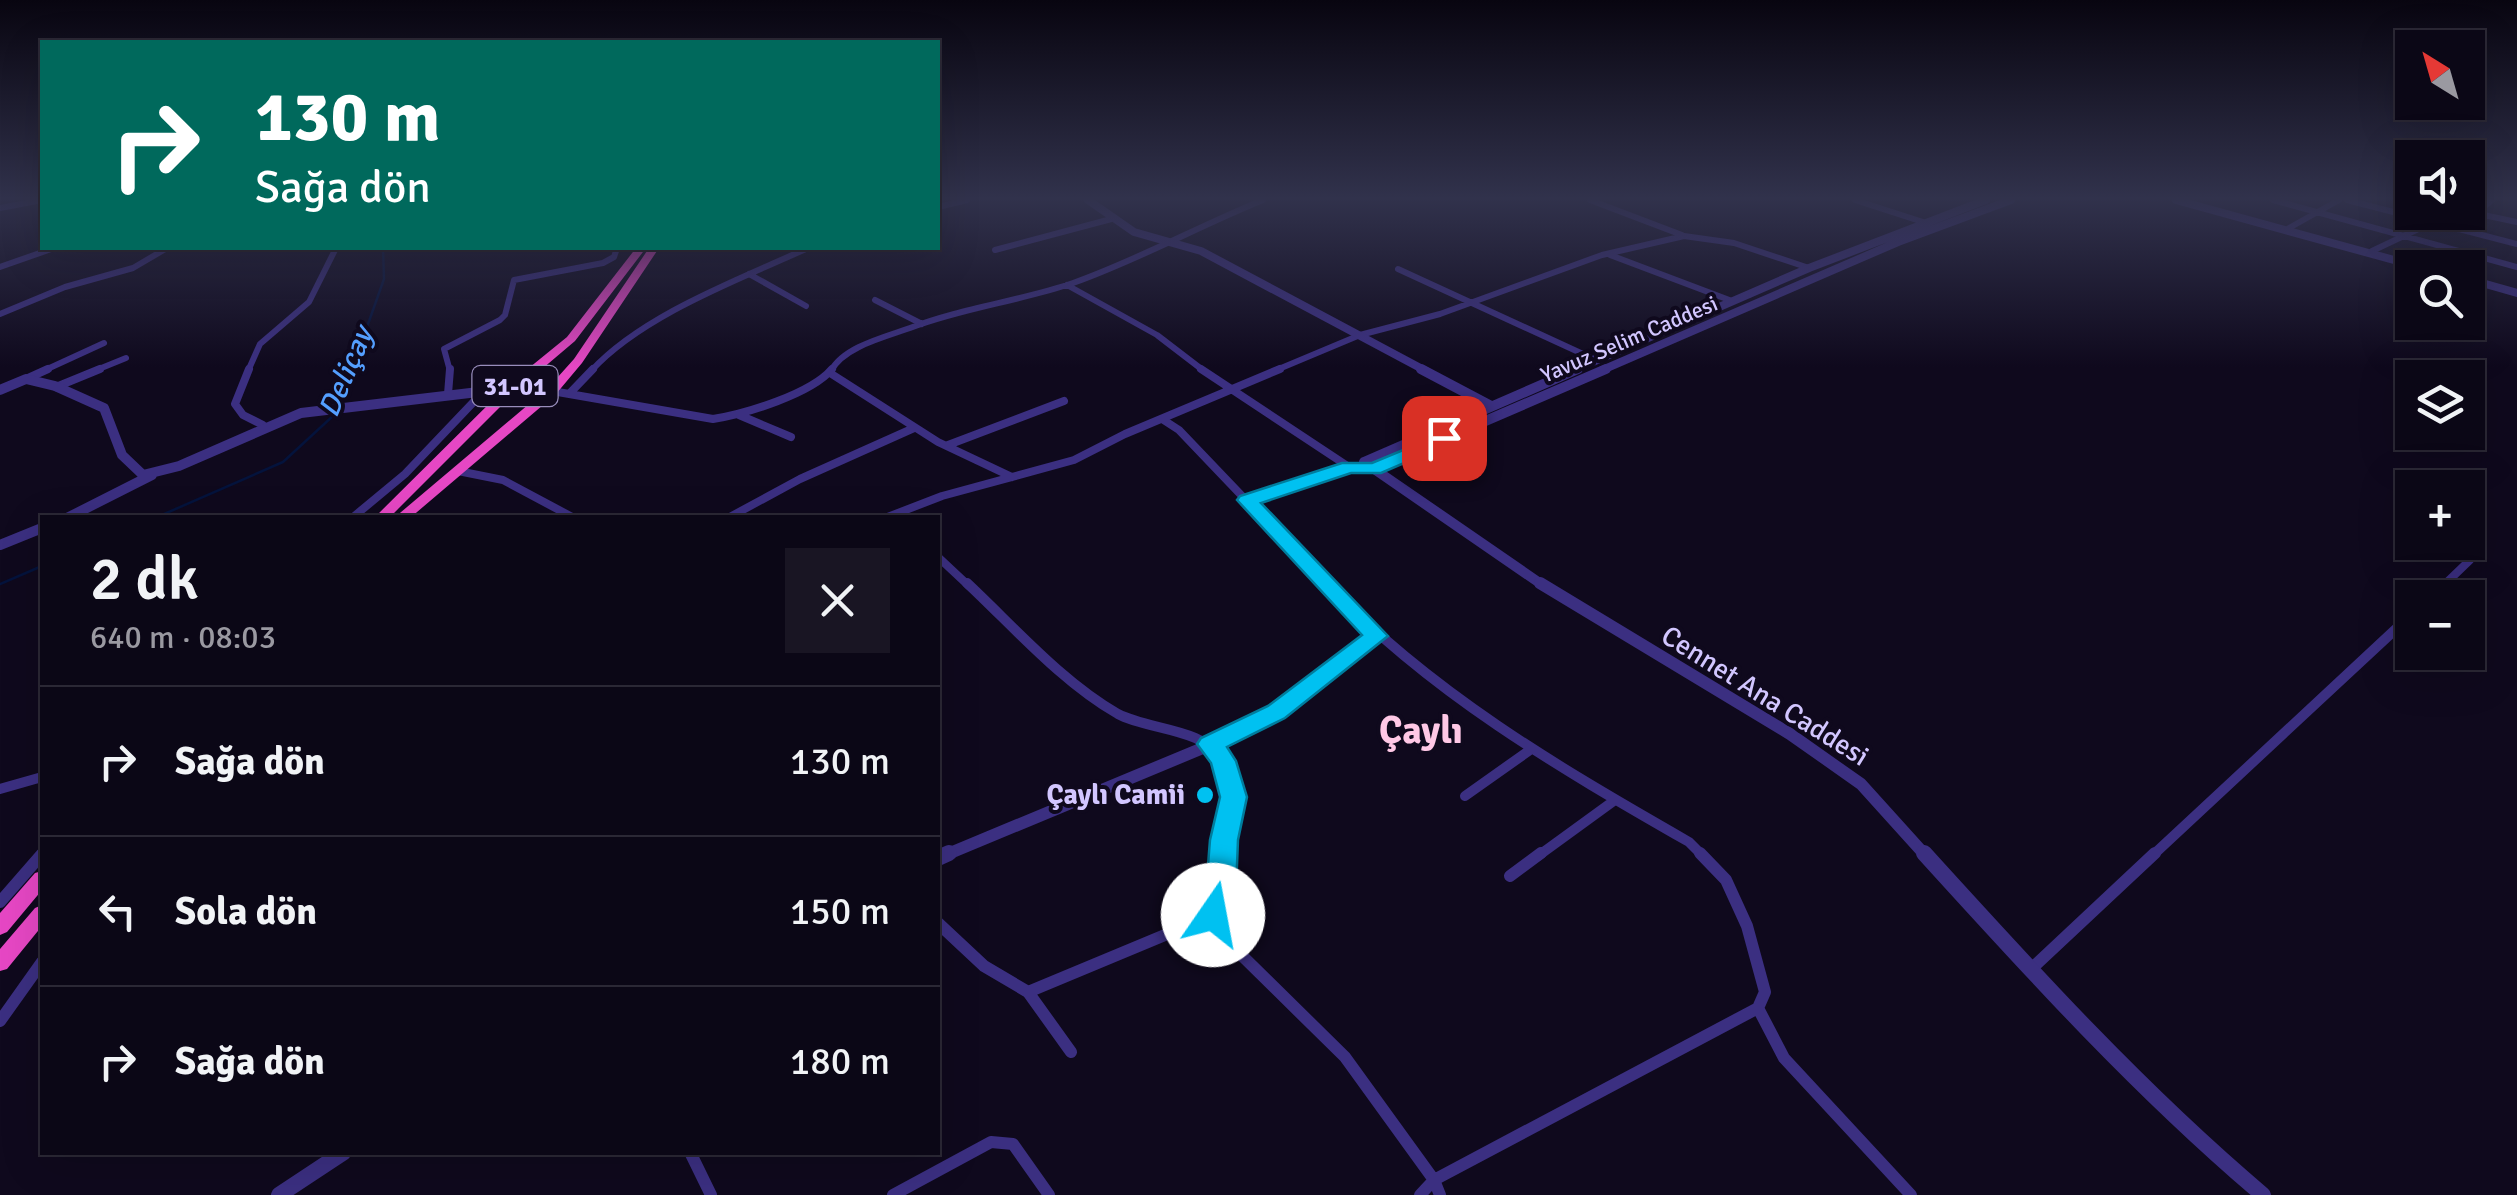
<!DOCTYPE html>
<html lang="tr">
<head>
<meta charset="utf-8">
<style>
	body { margin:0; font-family:Signika,sans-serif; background:#191523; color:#f1f3f6; height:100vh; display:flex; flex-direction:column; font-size:38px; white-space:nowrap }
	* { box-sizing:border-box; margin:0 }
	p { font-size:32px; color:#9a99a1 }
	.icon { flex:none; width:55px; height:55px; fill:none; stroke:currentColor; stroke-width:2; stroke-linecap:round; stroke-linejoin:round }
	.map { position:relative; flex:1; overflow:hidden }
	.side { position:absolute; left:40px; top:515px; width:900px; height:640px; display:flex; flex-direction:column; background:#0b0716; border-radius:0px; box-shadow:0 10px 40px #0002,0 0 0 2px #2b2835 }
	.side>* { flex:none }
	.banner { position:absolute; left:40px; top:40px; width:900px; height:210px; border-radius:0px; box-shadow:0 10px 40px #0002,0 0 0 2px #2b2835; background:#00695c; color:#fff; overflow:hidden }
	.needle { width:65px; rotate:323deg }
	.buttons { position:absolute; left:2395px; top:30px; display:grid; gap:20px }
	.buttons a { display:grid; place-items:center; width:90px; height:90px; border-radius:0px; background:#0b0716; box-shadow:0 10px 40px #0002,0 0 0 2px #2b2835; font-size:50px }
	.pin { position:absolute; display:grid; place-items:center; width:85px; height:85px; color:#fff; margin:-42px; border-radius:20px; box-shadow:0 5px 15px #0006 }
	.me { position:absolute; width:110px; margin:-55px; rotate:12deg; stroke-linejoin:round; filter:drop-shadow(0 0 8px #0008) }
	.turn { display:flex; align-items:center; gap:35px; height:210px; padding:0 50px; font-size:45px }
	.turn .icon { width:130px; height:130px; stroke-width:2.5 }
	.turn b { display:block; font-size:70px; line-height:85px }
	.round { display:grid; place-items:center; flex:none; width:105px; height:105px; border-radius:0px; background:#191523 }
	.summary { display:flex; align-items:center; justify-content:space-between; height:170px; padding:0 50px }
	h1 { font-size:60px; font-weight:600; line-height:75px }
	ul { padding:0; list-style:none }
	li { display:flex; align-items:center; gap:30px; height:150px; padding:0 50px; border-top:2px solid #2b2835 }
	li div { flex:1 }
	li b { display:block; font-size:38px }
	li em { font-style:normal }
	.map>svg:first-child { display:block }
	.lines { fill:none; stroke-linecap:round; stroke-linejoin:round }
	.stream { stroke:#04133c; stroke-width:2.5 }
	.minor-far3 { stroke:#3b2f81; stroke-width:6 }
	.minor-far2 { stroke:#3b2f81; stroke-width:8 }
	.minor-far1 { stroke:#3b2f81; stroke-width:10 }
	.minor { stroke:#3b2f81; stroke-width:12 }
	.tertiary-far3 { stroke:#3b2f81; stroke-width:8 }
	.tertiary-far2 { stroke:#3b2f81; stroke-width:10 }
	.tertiary-far1 { stroke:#3b2f81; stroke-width:12 }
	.tertiary { stroke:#3b2f81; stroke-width:16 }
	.trunk { fill:#e647c4; fill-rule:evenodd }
	.route { fill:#00c1f1; stroke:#007d9d; stroke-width:2.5 }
	.poi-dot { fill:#00c1f1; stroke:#0f091d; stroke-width:4 }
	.labels { text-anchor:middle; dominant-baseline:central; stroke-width:8; stroke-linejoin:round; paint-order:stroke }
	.far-street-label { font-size:22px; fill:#d2c6ff; stroke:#0f091d }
	.shield { fill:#0f091d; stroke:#988dbb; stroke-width:2.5 }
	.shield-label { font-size:25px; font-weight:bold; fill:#d2c6ff }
	.street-label { font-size:28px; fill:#d2c6ff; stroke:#0f091d }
	.poi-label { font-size:28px; font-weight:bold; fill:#d2c6ff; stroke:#0f091d; text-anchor:end }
	.water-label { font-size:30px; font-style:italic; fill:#549fff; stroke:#0f091d }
	.district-label { font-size:38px; font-weight:bold; fill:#ffc8e6; stroke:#0f091d }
</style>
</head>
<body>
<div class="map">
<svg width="2517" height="1195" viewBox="0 0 2517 1195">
	<rect width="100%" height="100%" fill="#0f091d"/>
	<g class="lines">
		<path class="stream" d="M340,403l44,-124 -1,-31
			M155,518l128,-56 51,-47
			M0,584l42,-18"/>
		<path class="minor-far3" d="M1590,200l92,35
			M1855,200l68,22
			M2273,200l244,67
			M2347,200l170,44
			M2468,200l19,4
			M938,207l29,-7
			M0,208l42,-8
			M2479,214l38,8
			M2289,228l50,-28
			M2458,229l34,-29
			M313,248l23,1
			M995,250l120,-32
			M2372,251l59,-28
			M1610,255l122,46
			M0,267l54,-19
			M1398,269l198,91
			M749,274l57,32
			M1067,285l90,50 47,36
			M875,300l47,24
			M0,314l65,-27 68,-19 34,-20
			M43,371l61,-28
			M94,371l32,-13
			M248,371l12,-27 49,-42 27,-54
			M450,371l-6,-22 56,-29 5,-5 9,-35 89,-17 11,-6 3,-9
			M591,371c51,-56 149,-92 217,-123
			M831,371c12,-24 54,-34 79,-43 52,-20 110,-27 163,-45 65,-23 126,-57 190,-83
			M1274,371l86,-36 80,-21 162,-59 82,-19 50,7 75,25"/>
		<path class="minor-far2" d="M249,369l-14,35 8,11 20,10
			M1201,369l148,98 23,2
			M830,373l108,69 74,35
			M26,379l22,-10
			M56,387l44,-18
			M552,391l161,28c32,-5 98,-25 119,-50
			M570,393l23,-24
			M448,394l2,-25
			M739,415l52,22
			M1162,419l17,11 149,156
			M948,445l116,-44
			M458,471l45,9 71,38
			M1247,500l102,-33
			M352,518l53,-44 80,-84
			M728,518l72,-39 114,-51
			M885,518l57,-22 132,-36 51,-26 155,-65
			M938,557l31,29
			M2443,586l27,-26"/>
		<path class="minor-far1" d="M967,583c47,44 95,99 151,131 30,16 85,14 104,45 19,33 3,63 1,97
			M1326,583c105,110 232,184 363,259l14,14
			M2430,598l15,-15
			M0,789l42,-12
			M1465,796l65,-46
			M1538,856l77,-56
			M2152,856l260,-242"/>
		<path class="minor" d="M1223,853c-1,26 -12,56 -5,79l127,125 89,123 6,15
			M1700,853l26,27 21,46 18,66 -7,16 26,50 127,137
			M1510,876l31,-23
			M0,902l42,-48
			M938,923l46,43 44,26 185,-77
			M2030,970l125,-117
			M1028,992l43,60
			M0,1021l42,-59
			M690,1152l21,43
			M893,1195l98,-53 22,2 36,51
			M1420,1195l14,-15 324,-172"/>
		<path class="tertiary-far3" d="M1088,200l46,32 67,19 225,120
			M2176,200l247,68
			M2468,279l49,14
			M1572,371l237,-103 177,-68
			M1600,371l298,-129 113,-42"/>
		<path class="tertiary-far2" d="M1421,369l70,37
			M0,390l26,-11 29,7 49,22 18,47 21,20 36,-9 122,-53 211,-25
			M1364,462l180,124
			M1364,462l214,-93
			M1374,469l232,-100
			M67,518l85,-43
			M0,545l42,-17"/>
		<path class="tertiary-far1" d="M1540,583l250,151 71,50 65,72
			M943,856l267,-111 67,-33 99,-76"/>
		<path class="tertiary" d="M1924,853c108,119 216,238 339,342
			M938,858l11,-5
			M279,1195l65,-43"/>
		<path class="trunk" d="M636,248h10l-71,93 -59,50 -127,127h-15l134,-133 59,-48z
			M649,248h10l-77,115 -26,31 -146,124h-16l154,-130 26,-29z
			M42,871v19l-35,42 -7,3v-22l35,-40z
			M42,905v21l-35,43 -7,2v-22l35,-41z"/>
	</g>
	<linearGradient id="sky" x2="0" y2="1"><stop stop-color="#080510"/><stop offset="0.54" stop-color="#31324c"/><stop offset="1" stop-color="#31324c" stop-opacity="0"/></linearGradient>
	<rect width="2517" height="367" fill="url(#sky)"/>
	<path class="route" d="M1444,433l7,1v9l-70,30h-30l-90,30 127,133 -103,82 -58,29 9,14 11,36 -9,43 -2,50 -13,33 -10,3 -11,-3 -4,-8 8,-25 4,-50 10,-43 -9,-34 -14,-19 4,-6 67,-32 94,-71 -125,-135 3,-4 102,-33h30z"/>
	<circle class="poi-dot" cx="1205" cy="795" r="10"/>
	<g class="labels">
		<g class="far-street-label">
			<text transform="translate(1629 339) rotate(-23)">Yavuz Selim Caddesi</text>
		</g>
		<rect class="shield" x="472.5" y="366" width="85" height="40" rx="8"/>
		<g class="shield-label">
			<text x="515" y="386">31-01</text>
		</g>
		<g class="street-label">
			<text transform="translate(1765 696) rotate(32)">Cennet Ana Caddesi</text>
		</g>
		<g class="poi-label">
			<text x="1185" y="795">Çaylı Camii</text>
		</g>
		<g class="water-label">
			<text transform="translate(346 372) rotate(-67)">Deliçay</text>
		</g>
		<g class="district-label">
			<text x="1421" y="730">Çaylı</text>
		</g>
	</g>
</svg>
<div class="buttons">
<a><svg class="needle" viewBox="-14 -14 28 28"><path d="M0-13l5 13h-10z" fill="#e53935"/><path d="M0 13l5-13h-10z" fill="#9a99a1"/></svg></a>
<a><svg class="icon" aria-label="sound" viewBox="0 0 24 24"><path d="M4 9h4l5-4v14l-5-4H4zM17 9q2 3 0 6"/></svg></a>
<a><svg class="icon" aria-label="search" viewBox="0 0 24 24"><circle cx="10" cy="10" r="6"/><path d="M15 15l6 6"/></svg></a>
<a><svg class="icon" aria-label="layers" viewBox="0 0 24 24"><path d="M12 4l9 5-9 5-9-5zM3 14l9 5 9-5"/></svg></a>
<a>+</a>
<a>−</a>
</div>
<div class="pin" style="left:1444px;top:438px;background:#d93025"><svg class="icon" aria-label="arrive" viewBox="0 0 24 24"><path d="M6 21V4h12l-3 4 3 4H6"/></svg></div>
<svg class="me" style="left:1213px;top:915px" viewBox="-20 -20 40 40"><circle r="19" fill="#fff"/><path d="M0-13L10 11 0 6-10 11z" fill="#00c1f1"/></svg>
<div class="banner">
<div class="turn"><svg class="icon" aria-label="right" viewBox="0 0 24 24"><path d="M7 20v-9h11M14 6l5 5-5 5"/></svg><div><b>130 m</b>Sağa dön</div></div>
</div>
<section class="side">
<div class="summary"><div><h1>2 dk</h1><p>640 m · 08:03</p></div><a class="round"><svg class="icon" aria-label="close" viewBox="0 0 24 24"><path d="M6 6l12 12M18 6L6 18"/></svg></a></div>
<ul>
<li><svg class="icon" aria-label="right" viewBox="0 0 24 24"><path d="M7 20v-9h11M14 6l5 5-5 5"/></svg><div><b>Sağa dön</b></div><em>130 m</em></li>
<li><svg class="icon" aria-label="left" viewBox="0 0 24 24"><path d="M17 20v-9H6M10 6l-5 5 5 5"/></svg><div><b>Sola dön</b></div><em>150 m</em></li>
<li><svg class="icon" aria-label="right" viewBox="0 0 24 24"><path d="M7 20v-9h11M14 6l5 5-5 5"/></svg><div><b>Sağa dön</b></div><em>180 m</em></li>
</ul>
</section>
</div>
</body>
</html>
